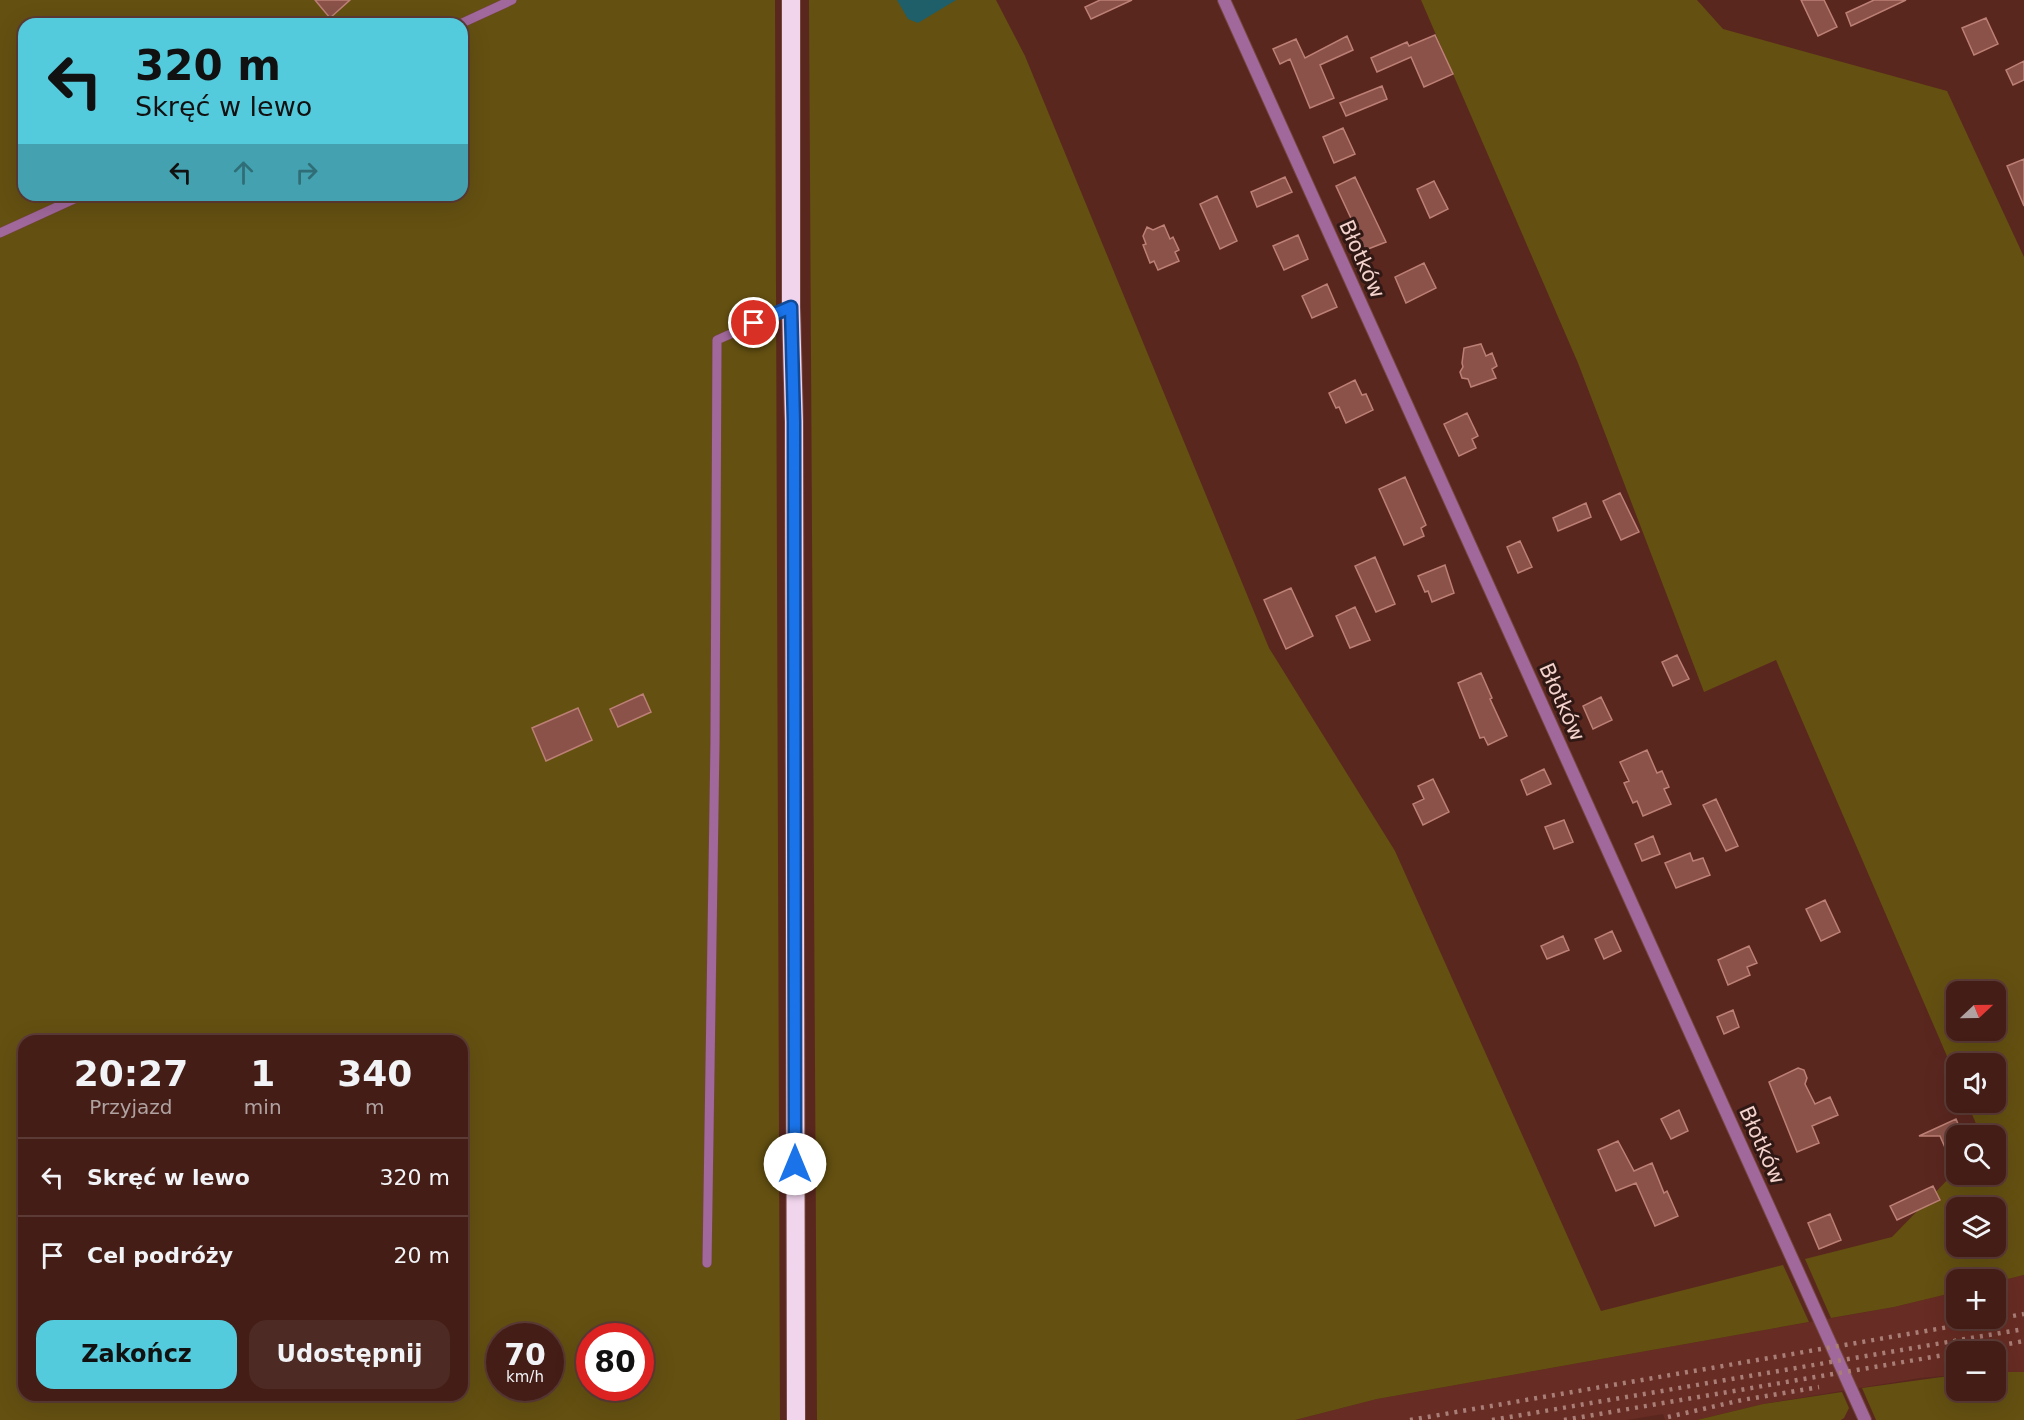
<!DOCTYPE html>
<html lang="pl">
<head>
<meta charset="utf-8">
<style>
	body { margin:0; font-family:"DejaVu Sans",sans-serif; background:#4e2a24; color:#f1f3f6; height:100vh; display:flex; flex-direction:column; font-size:22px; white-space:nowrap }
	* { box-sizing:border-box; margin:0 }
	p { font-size:20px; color:#afa2a1 }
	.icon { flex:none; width:33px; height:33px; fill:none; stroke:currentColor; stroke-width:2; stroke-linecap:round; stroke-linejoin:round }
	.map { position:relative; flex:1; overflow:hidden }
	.panel { position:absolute; left:18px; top:1035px; width:450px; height:366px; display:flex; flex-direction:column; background:#441d17; border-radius:18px; box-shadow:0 6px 24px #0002,0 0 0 2px #5c3b36 }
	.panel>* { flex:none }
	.banner { position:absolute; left:18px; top:18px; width:450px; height:183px; border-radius:18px; box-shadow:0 6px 24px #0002,0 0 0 2px #5c3b36; background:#54cadd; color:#111; overflow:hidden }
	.needle { width:39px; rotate:68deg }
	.tools { position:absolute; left:1946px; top:981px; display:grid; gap:12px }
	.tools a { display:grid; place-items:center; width:60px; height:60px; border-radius:12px; background:#441d17; box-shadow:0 6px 24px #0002,0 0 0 2px #5c3b36; font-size:30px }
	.speed { position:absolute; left:486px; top:1323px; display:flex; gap:12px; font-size:30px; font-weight:700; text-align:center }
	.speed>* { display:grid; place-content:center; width:78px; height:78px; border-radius:50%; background:#441d17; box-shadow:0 6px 24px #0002,0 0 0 2px #5c3b36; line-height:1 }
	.speed small { font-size:15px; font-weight:400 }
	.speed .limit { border:9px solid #d22; background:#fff; color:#111 }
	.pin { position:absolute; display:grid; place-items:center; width:51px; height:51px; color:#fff; margin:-26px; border:3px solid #fff; border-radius:50%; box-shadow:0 2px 6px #0007 }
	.me { position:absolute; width:66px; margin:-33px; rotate:0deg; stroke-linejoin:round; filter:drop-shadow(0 0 4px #0008) }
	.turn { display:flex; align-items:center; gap:21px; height:126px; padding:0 18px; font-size:27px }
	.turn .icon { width:78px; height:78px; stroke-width:2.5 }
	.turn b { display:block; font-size:42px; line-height:51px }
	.lanes { display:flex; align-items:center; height:57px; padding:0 18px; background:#0003; justify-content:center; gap:30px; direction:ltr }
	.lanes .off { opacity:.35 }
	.eta { display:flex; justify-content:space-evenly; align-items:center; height:102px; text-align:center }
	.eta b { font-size:36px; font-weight:600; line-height:42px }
	.cta { display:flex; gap:12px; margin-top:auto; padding:12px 18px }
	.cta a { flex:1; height:69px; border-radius:18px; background:#54cadd; color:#111; font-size:24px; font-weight:600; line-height:69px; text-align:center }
	.cta a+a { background:#4e2a24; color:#f1f3f6 }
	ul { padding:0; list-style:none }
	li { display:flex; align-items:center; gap:18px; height:78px; padding:0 18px; border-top:2px solid #5c3b36 }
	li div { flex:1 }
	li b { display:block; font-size:22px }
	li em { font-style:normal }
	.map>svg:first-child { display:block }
	.built { fill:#672c23 }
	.green { fill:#645011; fill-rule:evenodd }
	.water { fill:#1e5f69 }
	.building { fill:#8a5249; stroke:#bd8076; stroke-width:1.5 }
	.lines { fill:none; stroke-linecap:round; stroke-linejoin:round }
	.lane-casing { stroke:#76463e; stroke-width:10 }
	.street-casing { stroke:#76463e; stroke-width:14 }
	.highway-casing { stroke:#76463e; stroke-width:20 }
	.lane { stroke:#a0689b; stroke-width:9 }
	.street { stroke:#a0689b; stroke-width:12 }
	.highway { stroke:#f1d5ed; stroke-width:18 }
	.rail { stroke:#a97e77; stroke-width:4.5; stroke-dasharray:3 6; stroke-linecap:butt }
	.route-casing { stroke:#114b97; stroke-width:15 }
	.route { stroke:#1a73e8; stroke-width:10 }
	.labels { text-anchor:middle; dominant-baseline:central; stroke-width:6; stroke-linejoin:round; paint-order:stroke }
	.street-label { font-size:21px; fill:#f5d3cd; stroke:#301815 }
</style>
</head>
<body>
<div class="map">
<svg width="2024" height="1420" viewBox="0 0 2024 1420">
	<rect width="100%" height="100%" fill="#5a271f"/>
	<path class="built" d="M2024,1275v97h-29v-20h-39v23l-36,3 -157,26 -66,16h-32l-2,-6 -36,6h-332l82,-21 517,-92 62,-15v26h39v-36z"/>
	<path class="green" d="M0,0h775l5,1420h-780zM24,24h438v171h-438zM24,1041h438v354h-438zM500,1336h50v52h-50zM590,1336h50v52h-50z
		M809,0h187l29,56 244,592 126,203 206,460 182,-46 26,57 -432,77 -82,21h-478z
		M1421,0h276l26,29 224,62 77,166v1018l-29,7v-2h-39v12l-62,15 -63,11 -26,-59 87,-22 64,-66v3h39v-38l-14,-1 -14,-32 28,-1v-38h-39v13l-180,-417 -72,32 -126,-329zM1956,992h39v38h-39zM1956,1208h39v38h-39z
		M1995,1372h29v48h-148l-14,-32 94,-13v15h39z
		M1842,1392l7,16 -5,10 -3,2h-144l66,-16z"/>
	<path class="water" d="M897,0h59l-38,23 -10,-4z"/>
	<path class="building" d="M315,0h35l-20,18z
		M1100,0h32l-41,19 -6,-12z
		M1801,0h23l13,27 -19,9z
		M1874,0h32l-55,26 -5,-13z
		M1986,18l12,26 -24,11 -12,-27z
		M1435,35l18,39 -29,13 -13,-30 -34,15 -6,-14 36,-16 2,4z
		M1347,36l6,14 -33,15 14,33 -24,10 -20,-49 -10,5 -7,-15 23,-10 9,19z
		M2024,61v19l-11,5 -7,-15z
		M1382,86l5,13 -41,17 -6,-13z
		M1343,128l12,26 -21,9 -11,-26z
		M2024,159v47l-17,-40z
		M1285,177l7,15 -35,15 -6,-15z
		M1355,177l31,65 -23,9 -8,-24 -19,-41z
		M1434,181l14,28 -18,9 -13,-29z
		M1217,196l20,45 -17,8 -20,-45z
		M1164,225l6,14 3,-2 6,13 -4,2 4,9 -21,9 -4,-9 -4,2 -7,-18 3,-1 -3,-8 4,-9 6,3z
		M1298,235l10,24 -24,11 -11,-24z
		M1424,263l12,25 -30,15 -11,-26z
		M1327,284l10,23 -25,11 -10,-22z
		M1481,344l5,12 6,-3 5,13 -5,3 4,9 -25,9 -3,-8 -6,-1 -2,-6 3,-5 -1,-4 2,-15z
		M1355,380l7,15 4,-1 7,16 -27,13 -7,-16 -3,1 -7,-15z
		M1467,413l11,23 -6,3 4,9 -17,8 -15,-32z
		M1405,477l21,48 -5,3 3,8 -20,9 -25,-56z
		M1620,493l19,39 -18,8 -18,-39z
		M1586,503l5,14 -33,14 -5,-13z
		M1520,541l12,26 -14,6 -11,-26z
		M1375,557l20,47 -19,8 -21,-46z
		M1445,565l9,28 -22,9 -4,-11 -3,1 -7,-16z
		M1291,588l22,48 -27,13 -22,-49z
		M1355,607l15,33 -20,8 -14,-32z
		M1677,655l12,24 -16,7 -11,-24z
		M1481,673l11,25 -2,1 17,37 -19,9 -4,-8 -4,1 -22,-55z
		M643,694l8,18 -33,15 -8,-18z
		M1601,697l11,23 -19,9 -10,-23z
		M578,708l14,32 -46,21 -14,-33z
		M1647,750l10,23 5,-2 7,16 -5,2 7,15 -28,12 -6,-15 -4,2 -9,-20 5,-2 -9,-19z
		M1544,769l7,15 -24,11 -6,-15z
		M1433,779l16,33 -26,13 -10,-21 11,-5 -6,-13z
		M1716,799l22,47 -12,5 -23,-46z
		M1564,820l9,22 -19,7 -9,-22z
		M1653,836l7,18 -18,7 -7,-17z
		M1690,853l3,8 10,-3 7,17 -34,13 -11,-25z
		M1825,900l15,32 -19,9 -15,-32z
		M1612,931l9,20 -17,8 -9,-20z
		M1563,936l6,14 -22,9 -6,-13z
		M1749,946l8,17 -10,4 3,8 -22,10 -10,-25z
		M1733,1010l6,17 -15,7 -7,-17z
		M1798,1068l6,2 3,8 -2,6 10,20 15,-7 8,18 -26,11 7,17 -22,9 -28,-70z
		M1679,1110l9,21 -17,8 -10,-20z
		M1956,1119l7,17h-7v37l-16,-37h-21z
		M1618,1141l16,30 18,-8 12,30 3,-2 11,25 -23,10 -19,-43 -20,8 -18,-41z
		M1933,1186l7,14 -43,20 -7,-14z
		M1830,1214l11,26 -22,9 -11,-26z"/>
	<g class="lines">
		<g class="lane-casing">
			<path id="lane" d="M460,24l52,-24
				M0,233l83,-38
				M707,1263l8,-521 2,-402 74,-33"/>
		</g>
		<g class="street-casing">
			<path id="street" d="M1224,0l641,1420"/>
		</g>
		<g class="highway-casing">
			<path id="highway" d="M791,0v307l3,115 2,998"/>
		</g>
		<use href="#lane" class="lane"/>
		<use href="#street" class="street"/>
		<use href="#highway" class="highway"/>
		<path class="rail" d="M1965,1352l59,-11
			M1668,1417l74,-17 77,-13
			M1410,1420l614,-106
			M1492,1420l532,-91
			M1564,1420l392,-67"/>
	</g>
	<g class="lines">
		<g class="route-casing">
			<path id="route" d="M754,323l37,-16 3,115 1,742"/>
		</g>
		<use href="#route" class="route"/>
	</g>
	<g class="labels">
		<g class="street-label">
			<text transform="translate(1362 259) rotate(66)">Błotków</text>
			<text transform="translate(1562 702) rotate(66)">Błotków</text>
			<text transform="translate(1762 1145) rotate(66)">Błotków</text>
		</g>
	</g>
</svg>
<div class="tools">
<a><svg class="needle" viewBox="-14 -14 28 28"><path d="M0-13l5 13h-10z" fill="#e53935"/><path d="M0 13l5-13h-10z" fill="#afa2a1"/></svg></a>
<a><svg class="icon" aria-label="sound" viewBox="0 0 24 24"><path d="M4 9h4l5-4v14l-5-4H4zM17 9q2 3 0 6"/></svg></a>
<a><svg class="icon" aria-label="search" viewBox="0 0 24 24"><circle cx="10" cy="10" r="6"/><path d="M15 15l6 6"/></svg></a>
<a><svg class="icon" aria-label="layers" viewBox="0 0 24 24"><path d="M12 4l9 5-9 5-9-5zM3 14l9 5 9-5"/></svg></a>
<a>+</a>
<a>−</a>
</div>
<div class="speed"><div>70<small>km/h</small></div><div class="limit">80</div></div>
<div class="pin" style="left:754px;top:323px;background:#d93025"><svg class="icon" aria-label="arrive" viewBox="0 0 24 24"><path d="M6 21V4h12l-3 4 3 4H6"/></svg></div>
<svg class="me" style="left:795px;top:1164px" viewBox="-20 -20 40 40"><circle r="19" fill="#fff"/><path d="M0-13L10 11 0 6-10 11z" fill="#1a73e8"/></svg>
<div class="banner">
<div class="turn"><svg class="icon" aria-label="left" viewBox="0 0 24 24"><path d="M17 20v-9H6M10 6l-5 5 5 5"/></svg><div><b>320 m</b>Skręć w lewo</div></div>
<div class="lanes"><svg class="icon" aria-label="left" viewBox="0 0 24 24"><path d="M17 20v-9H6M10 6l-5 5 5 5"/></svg><svg class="icon off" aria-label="ahead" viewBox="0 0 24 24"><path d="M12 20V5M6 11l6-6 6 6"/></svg><svg class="icon off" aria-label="right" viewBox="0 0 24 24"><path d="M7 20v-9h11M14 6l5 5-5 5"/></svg></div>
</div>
<section class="panel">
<div class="eta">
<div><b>20:27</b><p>Przyjazd</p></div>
<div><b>1</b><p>min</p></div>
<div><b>340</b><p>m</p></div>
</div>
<ul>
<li><svg class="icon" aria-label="left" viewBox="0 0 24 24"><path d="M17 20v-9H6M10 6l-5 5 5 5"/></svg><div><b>Skręć w lewo</b></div><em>320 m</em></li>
<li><svg class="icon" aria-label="arrive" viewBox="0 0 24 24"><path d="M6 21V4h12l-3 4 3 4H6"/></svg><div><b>Cel podróży</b></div><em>20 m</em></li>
</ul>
<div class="cta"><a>Zakończ</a><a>Udostępnij</a></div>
</section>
</div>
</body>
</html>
